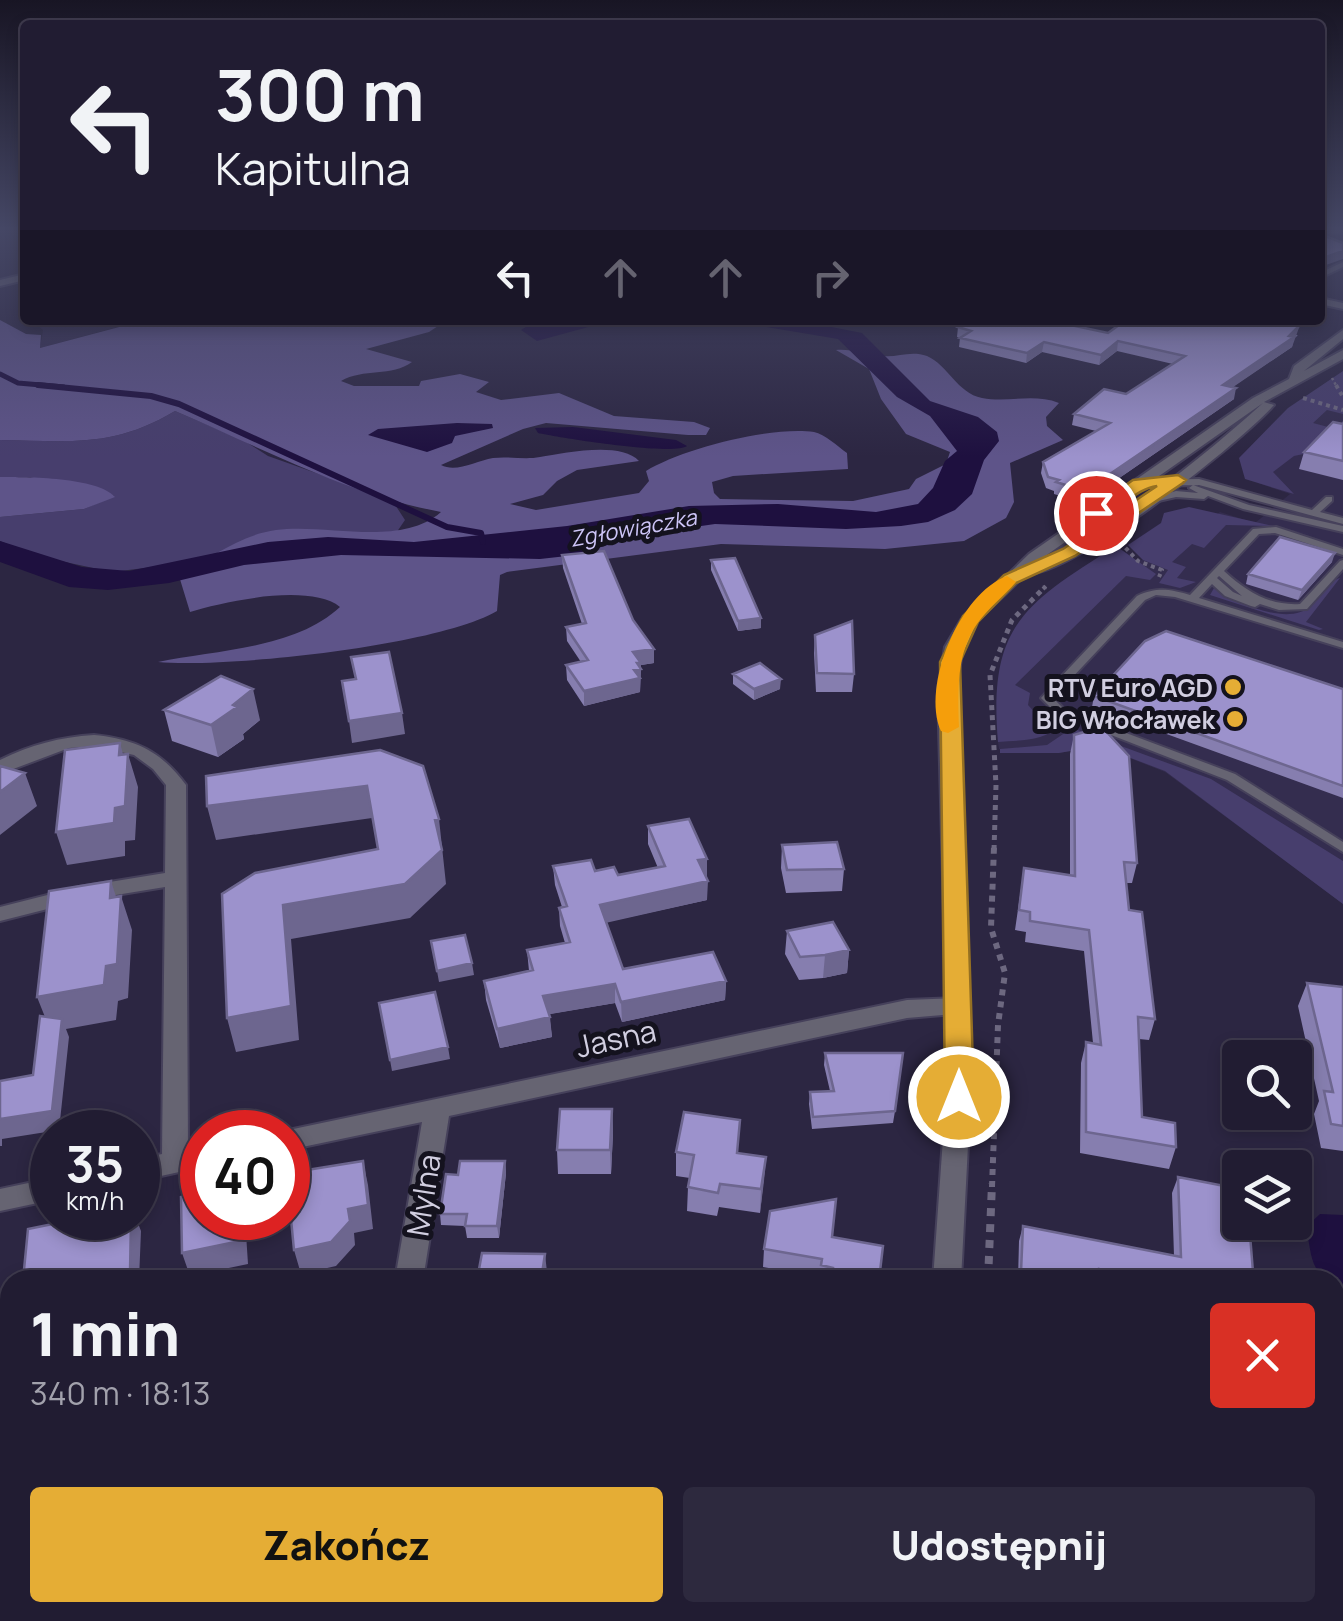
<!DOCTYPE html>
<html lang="pl">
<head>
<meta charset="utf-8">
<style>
	body { margin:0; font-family:Manrope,sans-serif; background:#2d293e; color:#f1f3f6; height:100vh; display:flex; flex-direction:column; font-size:38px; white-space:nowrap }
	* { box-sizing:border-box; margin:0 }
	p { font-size:32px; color:#a2a1ac }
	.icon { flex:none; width:55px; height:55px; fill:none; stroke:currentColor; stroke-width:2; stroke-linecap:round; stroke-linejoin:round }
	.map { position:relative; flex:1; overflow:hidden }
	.sheet { position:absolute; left:0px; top:1270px; width:1345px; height:352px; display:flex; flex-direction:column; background:#211c32; border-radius:30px 30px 0 0; box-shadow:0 5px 15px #0003,0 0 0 2px #3e3a4d }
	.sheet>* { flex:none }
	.top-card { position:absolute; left:20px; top:20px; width:1305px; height:305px; border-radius:10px; box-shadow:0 5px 15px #0003,0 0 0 2px #3e3a4d; background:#211c32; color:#f1f3f6; overflow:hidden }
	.buttons { position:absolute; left:1222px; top:1040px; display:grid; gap:20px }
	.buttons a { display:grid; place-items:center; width:90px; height:90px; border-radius:10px; background:#211c32; box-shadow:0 5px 15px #0003,0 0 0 2px #3e3a4d; font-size:50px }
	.speed { position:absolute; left:30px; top:1110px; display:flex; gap:20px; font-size:50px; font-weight:700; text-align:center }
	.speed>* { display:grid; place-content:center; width:130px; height:130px; border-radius:50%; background:#211c32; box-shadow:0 5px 15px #0003,0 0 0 2px #3e3a4d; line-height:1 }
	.speed small { font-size:25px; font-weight:400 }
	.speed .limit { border:15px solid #d22; background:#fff; color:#111 }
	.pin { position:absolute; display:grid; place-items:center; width:85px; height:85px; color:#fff; margin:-42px; border:5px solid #fff; border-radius:50%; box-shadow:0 2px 10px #0007 }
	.me { position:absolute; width:110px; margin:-55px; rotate:0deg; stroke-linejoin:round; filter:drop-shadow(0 0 8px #0008) }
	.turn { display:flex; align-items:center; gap:35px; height:210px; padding:0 30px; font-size:45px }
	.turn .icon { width:130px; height:130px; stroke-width:2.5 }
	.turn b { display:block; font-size:70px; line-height:85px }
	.lanes { display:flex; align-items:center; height:95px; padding:0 30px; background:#0003; justify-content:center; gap:50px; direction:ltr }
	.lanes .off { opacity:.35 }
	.round { display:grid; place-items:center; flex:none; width:105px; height:105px; border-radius:10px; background:#2d293e }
	.summary { display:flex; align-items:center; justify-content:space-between; height:170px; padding:0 30px }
	h1 { font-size:60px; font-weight:800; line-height:75px }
	.action { display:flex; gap:20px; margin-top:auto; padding:20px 30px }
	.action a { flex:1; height:115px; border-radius:10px; background:#e5ad35; color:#111; font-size:40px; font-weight:800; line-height:115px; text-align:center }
	.action a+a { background:#2d293e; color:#f1f3f6 }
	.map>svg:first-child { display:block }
	.built { fill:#342d4f }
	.green { fill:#473e6d }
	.forest { fill:#5e5489 }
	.water { fill:#1e103f }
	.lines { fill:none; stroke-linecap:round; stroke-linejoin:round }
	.stream-far1 { stroke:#1e103f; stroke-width:5 }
	.stream { stroke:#1e103f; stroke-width:6 }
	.service-casing { stroke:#46415b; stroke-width:4 }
	.minor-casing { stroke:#46415b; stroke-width:4 }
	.tertiary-casing { stroke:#46415b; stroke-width:4 }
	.path-far4 { stroke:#6d6880; stroke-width:2.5; stroke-dasharray:2.5 2.5; stroke-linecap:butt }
	.path-far3 { stroke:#6d6880; stroke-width:4; stroke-dasharray:4 4; stroke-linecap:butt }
	.path-far2 { stroke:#6d6880; stroke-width:5; stroke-dasharray:5 5; stroke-linecap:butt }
	.path-far1 { stroke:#6d6880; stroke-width:6; stroke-dasharray:6 6; stroke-linecap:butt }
	.path { stroke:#6d6880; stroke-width:8; stroke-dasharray:8 8; stroke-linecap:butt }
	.service { fill:#666472; fill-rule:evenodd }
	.minor { fill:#666472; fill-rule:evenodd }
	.tertiary { fill:#666472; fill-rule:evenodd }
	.wall { fill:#867eaf }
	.shaded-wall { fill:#6d668f }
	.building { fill:#9c92cc; stroke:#6d668f; stroke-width:2.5 }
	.route { fill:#e5ad35; stroke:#957022; stroke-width:2.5 }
	.slow { fill:#f59e0b }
	.poi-dot { fill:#e5ad35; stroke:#14121e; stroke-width:4 }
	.labels { text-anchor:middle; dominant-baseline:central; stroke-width:10; stroke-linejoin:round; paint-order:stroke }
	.far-water-label { font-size:22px; font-style:italic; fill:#cdc5f7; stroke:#14121e }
	.poi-label { font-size:25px; font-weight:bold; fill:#d1cee0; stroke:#14121e; text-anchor:end }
	.near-street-label { font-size:30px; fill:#d1cee0; stroke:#14121e }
</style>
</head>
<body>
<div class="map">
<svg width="1343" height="1621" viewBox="0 0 1343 1621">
	<rect width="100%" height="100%" fill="#2c2642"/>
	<path class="built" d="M31,320h112l-103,28 3,-18z
		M1343,388v516l-178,-132 -66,-26 -40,7h-31l-29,-4 -1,-7 14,-60 96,-114 60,-14 52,-42 35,11 35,-29 -32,-11 60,-76z"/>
	<path class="green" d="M1343,371v43l-16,-4 -14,13 30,8 -30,21 -19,4 -21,16 21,22 -49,-15 -6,-21 49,-50z
		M175,411l68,29 25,16 124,44 13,20 -15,22 -141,2 -72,20 -65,8 -75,-16 -37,-15v-24l84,-8 30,-13 -85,-19h-29v-37c70,1 113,8 175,-29z
		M1189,507l128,29 -45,-10 -46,-1 -22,23 -12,-4 -20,18 14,5 -9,11 19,4 -16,6 -21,-5 9,-13 -25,-10 -15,-15 33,-22 3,-10z
		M1116,546l40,28 -6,6 -24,-4 -111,109 15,8 -2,12 10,11 23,8c-17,18 -39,16 -63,18 -10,-116 26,-138 118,-196z
		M1340,578l-34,44 17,7 -4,1 -109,-35 4,-7c21,14 75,40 98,17 10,-10 14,-23 28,-27z
		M1072,728l139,51 132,82v43l-178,-133 -66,-25 -40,7h-59v-4l47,-4z
		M1335,1545l8,2v74h-279l-23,-8 294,-1z"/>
	<path class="forest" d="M0,320l26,14 15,1 -1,13 98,-26 7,4 16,-6h286l-18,12 -63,17 46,13c-20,15 -49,6 -71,19l13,5h65l2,-5 39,-7 29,8 -13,10 25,8 58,-7 55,23 80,6 16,6 -4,7h-18l-142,-12 -23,6 -82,36c15,8 35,-4 52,-7 16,-2 32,2 47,-1 24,-4 81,-16 99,4l-62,9 -20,11 -14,14 -33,9 26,6 103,-17 10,-12 -3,-10c36,-22 124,-45 168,-39 11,2 23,14 33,21l1,16 -115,7 -21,6 2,11 6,6 133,2 56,-12 7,-10 30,-15 4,-12 -44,-18 -25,-35 -12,-30 -33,-19c17,-1 29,4 46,6 15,2 28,-6 45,0 21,9 30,37 55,42 26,5 51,-5 77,5l-13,14 1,9 16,14 -53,23 4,39 -8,16 -42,23 -79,8 -164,-5 -214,28 -7,3 -3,36c-60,35 -268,57 -339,51 57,-12 137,-13 182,-55 -30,-24 -115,-6 -150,5l-11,-36c31,-18 61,-41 97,-46 51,-7 124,18 165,-18 -94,-18 -179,-64 -266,-101 -62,37 -105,30 -175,29z
		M0,477c26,0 98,0 115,20l-31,12 -84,8z"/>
	<path class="water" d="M537,320h77l-77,21 -16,-11z
		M725,320h71l66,13 68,68 48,16 19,15 2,9 -15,19 -12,34 -17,16 -27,12 -27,4 -55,3 -131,-5 -76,11 -63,20 -36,4 -199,-4 -97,10 -75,18 -61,7 -39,-3 -69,-25v-21l82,26 47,4 139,-29 60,-5 86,5 153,-16 122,-20 89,-2 98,8 42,-8 15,-16 12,-27 12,-10 -27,-35 -33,-19 -59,-58z
		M457,423l35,1 1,4 -38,8 -3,7 -25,9 -59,-17 10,-6z
		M573,427l103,13 11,6c-13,10 -126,-8 -149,-13l-3,-5z
		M1320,1214l23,1v72c-34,-13 -30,-26 -37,-60z"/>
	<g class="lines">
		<path class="stream-far1" d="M0,374l18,9 46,4"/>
		<path class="stream" d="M38,385l113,11 28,8 268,123 34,6 2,9"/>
		<g class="service-casing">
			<path id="service" d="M1343,262v5l-23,11v-5z
				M1199,479l113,31 14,-13h6v4l-12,11 23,6v6l-144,-39 -58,1 -4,-3 4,-3z
				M1193,485l56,20 94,21v6l-100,-23 -35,-13 -4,3 -28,-2 -22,5 -5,-3 27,-8 22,2 -9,-5z
				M1276,527l67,22v6l-68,-22 -16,1 -35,37c22,20 45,35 76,33l40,-43 3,-1v9l-36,40 -28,1 -19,-6 -5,3 -4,-1 -26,-10 -13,-12 -13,14 144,44v6l-168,-51 -19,-2 -11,5 -92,98 12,12 170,64 108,68v10l-116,-72 -170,-66 -16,-16 96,-102c20,-9 32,-7 53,-1l63,-66zM1219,576l23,20 -9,-4 -16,-14z"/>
		</g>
		<g class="minor-casing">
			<path id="minor" d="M1320,230h23v2l-23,3z
				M25,274v6l-25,6v-6z
				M94,735c41,4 67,16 92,50l2,364 14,-2v20l-64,14v-22l24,-5 3,-267 -86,14 -79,20v-14l79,-20 86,-14 1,-88 -13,-16 -19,-14 -40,-9 -25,2 -69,26v-14c30,-15 60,-23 94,-25z
				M958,998l8,3 4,6 -4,6 -59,5 -458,98 -26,164h-28l27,-158 -134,28v-18h-9l628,-132z
				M52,1178v22l-52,11v-22z
				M1335,1506l8,2v32l-8,-2z
				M338,1612h34l-1,9h-34z"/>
		</g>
		<g class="tertiary-casing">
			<path id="tertiary" d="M1320,298l23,5v6l-23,-5z
				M1343,330v9l-39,32 39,-21v9l-79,43 10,3c-35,39 -200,170 -248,169l-50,48 -13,25 -7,42 16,379 -11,212h-28l15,-212 -10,-379 7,-42 16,-27 68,-66 224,-156 36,-19 5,-13zM1263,403c-67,60 -139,118 -222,156z
				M918,1612h34l-1,9h-34z"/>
		</g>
		<path class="path-far4" d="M1332,378l5,9"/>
		<path class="path-far3" d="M1336,385l7,12
			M1303,398l40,12
			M1120,542l18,19 24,9 -3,7
			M1043,589l3,-3"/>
		<path class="path-far2" d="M994,850l2,-65 -6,-110 22,-55 33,-33"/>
		<path class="path-far1" d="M992,1187l6,-162 7,-52 -14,-45 3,-81"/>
		<path class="path" d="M988,1280l4,-96
			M1024,1612l10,9"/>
		<use href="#service" class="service"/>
		<use href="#minor" class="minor"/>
		<use href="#tertiary" class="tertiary"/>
	</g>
	<path class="wall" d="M25,280v23l-6,-22z
		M60,320h42l-26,7z
		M958,327l150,6 190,2 -4,3 -2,9 -60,40 2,12 -151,104 -29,-9v-3l-8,-3 -5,-15 2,-11 53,-31 -24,-6 2,-11 52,-20 47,-30 -56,-13 -18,14 -57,-13 -16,11 -67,-16 1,-9 -3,-1z
		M1343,421v59l-44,-11 5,-17 38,-28z
		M562,555l71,65 21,29v14l-13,2 -1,27 -56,14 -17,-26 -1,-15 15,-3 -14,-21 -1,-14 16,-3 -19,-56z
		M711,560l50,68 -23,3 -27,-61z
		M1332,562l-34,38 -52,-16 2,-10z
		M815,635l39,39 -2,18h-36l-2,-39z
		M733,674l47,15 -26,11 -21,-16z
		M1343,689v109l-251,-91 2,-11z
		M164,710l96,10 -17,14 1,5 -26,18 -46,-16z
		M1074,735l63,128 -5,20h-6l3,27 26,109 -6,21 -10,-1 3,78 34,30 -7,22 -89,-16 1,-90 5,-21 7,1 -9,-92 -59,-9 1,-10 -11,-2 9,-62 46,7v-121z
		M648,826l59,33v41l-101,22 17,47 103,12 -1,19 -103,22 -7,-19 -66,11 3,23 -52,11 -14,-48 -2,-19 45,-10 -2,-21 38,-7 -5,-17 -1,-18 3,-1 -7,-22 -2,-19 65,9 40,-7 -10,-24z
		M782,845l62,24 -2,22 -56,2 -5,-25z
		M787,931l62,19 -2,23 -24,5 -24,2 -14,-26z
		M1307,983l36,4v164l-22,-3 -7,-34 5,-13 -21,-95z
		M825,1053l70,58 -2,12 -81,6 -3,-25 1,-12 20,-1 -6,-26z
		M612,1109l1,24 -2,41h-53l-1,-24z
		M676,1152l62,1 28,4 -6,56 -41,-6 -2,9 -30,-5 1,-24 2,-9 -14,-2z
		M505,1161l1,12 -7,65h-32l-2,-12 -24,-1 -1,-11z
		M1178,1177l75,95 41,8h-276l1,-39 4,-15 151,30 -2,-63z
		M832,1237l47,43h-60v-3l-56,-10 1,-18z
		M1335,1288l8,2v158l-8,-1z"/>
	<path class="shaded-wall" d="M1343,251v8l-23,8v-8z
		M74,320h28l-26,7z
		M1300,325l-8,22 -72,49 3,-11 66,-49z
		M1118,341l-1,10 -18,14 2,-10z
		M1044,342l-2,10 -16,11 1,-10z
		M1236,388l-2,11 -151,104 2,-12z
		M1335,553l-3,9 -34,38 4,-10z
		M761,618v10l-23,3v-10z
		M654,649v14l-13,2 -1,27 -56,14v-15l49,-39z
		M781,679l-1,10 -26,11v-11z
		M253,689l7,31 -17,14 1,5 -26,18 -7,-32z
		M402,713l3,21 -53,9 -3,-22z
		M120,743l7,26 1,-15 10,33 -3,53 -10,1v15l-58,9 -11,-33 63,-77z
		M25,773l12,33 -37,29v-43z
		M367,786l5,32 -156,22 -9,-34z
		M439,819l7,65 -36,34 -119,21 8,101 -63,12 -9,-34 56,-113z
		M707,859v19l-9,-18z
		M111,881l9,28 1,-13 11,34 -4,68 -10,3 -2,19 -50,9 3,8 -10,93 -57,9v7h-2v-27l52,-8 -1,-79 -14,-35 73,-99z
		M708,881l-1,19 -106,24 -1,-19z
		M849,950l-2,23 -24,5 2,-23z
		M472,963l2,12 -35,7 -2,-11z
		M726,981l-1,19 -103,22 -1,-20z
		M615,984v19l-70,12 -2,-19z
		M550,1017l2,20 -52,11 -3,-19z
		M448,1047l2,12 -58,12 -2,-11z
		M612,1109l1,24 -2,41 -1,-24z
		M766,1157l-2,24 -4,32 1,-24z
		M363,1161l5,24 5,44 -19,4 1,12 -19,21 -35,8 -7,-24 54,-41z
		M505,1161l1,12 -7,65 -2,-12z
		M131,1218h5l5,13 -2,49h-40z
		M239,1218h6l3,46 -58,12 -8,-23z
		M545,1254l2,18 -1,8h-5z
		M76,1274l3,6h-28z
		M291,1612h3l1,9h-6z"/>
	<path class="building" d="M1320,234l23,9v8l-23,8z
		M969,320h78l61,13 18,-13h148l26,5 -11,11 5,1 -71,48 13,3 -151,103 -29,-9 3,-2 -11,-3 -5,-15 67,-39 -36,-9 30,-25 22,5 59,-38 -67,-15 -17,14 -57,-13 -17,11 -67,-15 11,-7 -13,-4z
		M1333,422l10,2v37l-39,-9z
		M1280,537l55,16 -33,37 -54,-16z
		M604,551l29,69 21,29 -21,3 8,11h-4l4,6 -7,1 6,8 -56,13 -18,-26 22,-5 -22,-33 20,-4 -24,-68z
		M735,558l26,60 -23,3 -27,-61z
		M852,621l2,53 -37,-1 -2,-38z
		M1166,631l177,58v97l-249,-90 51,-55z
		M389,652l13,61 -53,8 -7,-40 14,-2 -5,-22z
		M760,663l21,16 -27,10 -21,-15z
		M221,676l32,13 -20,16 4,2 -26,18 -47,-15z
		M1102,727l27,29 8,107 -13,-1 5,48 13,2 13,107 -17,-2 4,100 33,6 1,24 -90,-15v-90l15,3 -12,-115 -59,-9v-9l-11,-2 5,-42 51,8 -1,-141z
		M120,743l-1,12 9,-1 -3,52 -10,2 -1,15 -58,9 9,-82z
		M380,750l43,16 16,53 -4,1 7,30 -37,34 -122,21 8,101 -64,12 -5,-124 33,-21 123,-24 -11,-63 -160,20 -1,-30z
		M0,766l25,7 -25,19z
		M689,819l18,40 -9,1 10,21 -108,24 23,64 90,-17 13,29 -105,21 -6,-18 -72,12 7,21 -53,12 -13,-48 49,-11 -6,-20 43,-8 -11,-34 8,-2 -14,-40 38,-6 4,11 19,-4 4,8 47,-9 -17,-40z
		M837,842l7,27 -57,1 -5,-25z
		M111,881l-1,17 11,-2 -4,68 -11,2 -2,19 -67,12 12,-106z
		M833,922l16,28 -24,5 -25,2 -13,-26z
		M465,935l7,28 -35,8 -6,-30z
		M1307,983l36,4v139l-12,-2 -7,-33 9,1z
		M435,992l13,55 -58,13 -11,-57z
		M40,1016l22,3 -10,92 -52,8v-38l33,-6z
		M825,1053h78l-8,58 -82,6 -3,-25 24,-1z
		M560,1109h52l-2,41h-53z
		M684,1112l56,8 -3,33 29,4 -5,32 -41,-5 -2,9 -30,-6 6,-32 -18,-3z
		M363,1161l5,44 -20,4 2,12 -19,21 -37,8 -6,-62v-15z
		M460,1161h45l-8,65h-32l2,-12h-27l6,-40 12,1z
		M1178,1177l62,12v33h9l4,50 41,8h-140l-55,-11 -1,11h-67v-6l-10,-2 2,-46 158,31z
		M202,1192v26h37l1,23 -58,12 -1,-56z
		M836,1199l-4,38 51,9 -4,34h-48l2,-12 -12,-3 1,-6 -58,-10 6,-38z
		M82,1218h49l-1,55 -31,7h-23v-6l-25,6h-28l5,-51z
		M482,1253l63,1 -4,26h-64z
		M1335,1288l8,2v142l-8,-2z
		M220,1612h71l-2,9h-71z
		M454,1612h80l-1,9h-80z
		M740,1612h124v9h-126z"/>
	<linearGradient id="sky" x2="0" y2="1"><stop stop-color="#181524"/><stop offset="0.5" stop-color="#454765"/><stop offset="1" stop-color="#454765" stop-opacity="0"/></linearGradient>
	<rect width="1343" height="457" fill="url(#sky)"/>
	<path class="route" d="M1178,475l8,5 -3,3 -108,73 -59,27 -38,39 -18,40 14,435 -5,8h-20l-4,-8 -5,-435 23,-46 41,-41 59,-26 94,-63c-25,3 -42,33 -66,30v-7l42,-29z"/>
	<path class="slow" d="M1007,576l9,6c-12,14 -28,26 -39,42 -21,29 -19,68 -18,103l-11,6 -7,-2c-20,-45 19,-138 66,-155z"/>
	<g class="poi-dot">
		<circle cx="1233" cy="687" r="10"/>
		<circle cx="1235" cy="719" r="10"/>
	</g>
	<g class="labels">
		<g class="far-water-label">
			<text transform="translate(633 528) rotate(-10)">Zgłowiączka</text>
		</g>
		<g class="poi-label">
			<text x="1213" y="687">RTV Euro AGD</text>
			<text x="1215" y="719">BIG Włocławek</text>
		</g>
		<g class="near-street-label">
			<text transform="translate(616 1038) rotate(-12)">Jasna</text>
			<text transform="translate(423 1195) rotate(-81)">Mylna</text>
		</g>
	</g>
</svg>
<div class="buttons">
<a><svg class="icon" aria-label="search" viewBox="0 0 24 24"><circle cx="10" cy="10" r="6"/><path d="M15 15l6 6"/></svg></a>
<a><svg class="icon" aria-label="layers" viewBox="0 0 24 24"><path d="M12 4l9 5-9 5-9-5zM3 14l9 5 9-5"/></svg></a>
</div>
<div class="speed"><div>35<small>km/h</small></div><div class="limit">40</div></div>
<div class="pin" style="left:1096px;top:513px;background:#d93025"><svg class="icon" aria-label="arrive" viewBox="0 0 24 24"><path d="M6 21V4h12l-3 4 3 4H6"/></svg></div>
<svg class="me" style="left:959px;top:1097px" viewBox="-20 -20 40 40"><circle r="17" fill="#e5ad35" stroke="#fff" stroke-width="3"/><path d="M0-11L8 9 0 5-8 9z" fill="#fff"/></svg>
<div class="top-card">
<div class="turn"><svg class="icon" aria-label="left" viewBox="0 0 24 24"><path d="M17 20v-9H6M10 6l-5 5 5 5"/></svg><div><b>300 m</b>Kapitulna</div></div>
<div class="lanes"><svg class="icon" aria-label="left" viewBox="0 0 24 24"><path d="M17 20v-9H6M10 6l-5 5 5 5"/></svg><svg class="icon off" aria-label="ahead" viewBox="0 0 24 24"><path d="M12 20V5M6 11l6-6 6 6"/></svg><svg class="icon off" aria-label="ahead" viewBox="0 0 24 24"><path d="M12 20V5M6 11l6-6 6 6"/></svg><svg class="icon off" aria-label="right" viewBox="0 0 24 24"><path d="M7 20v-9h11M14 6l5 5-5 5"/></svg></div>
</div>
<section class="sheet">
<div class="summary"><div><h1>1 min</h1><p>340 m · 18:13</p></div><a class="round" style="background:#d93025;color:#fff"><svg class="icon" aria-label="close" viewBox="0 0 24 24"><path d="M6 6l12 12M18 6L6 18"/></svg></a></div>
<div class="action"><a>Zakończ</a><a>Udostępnij</a></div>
</section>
</div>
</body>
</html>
